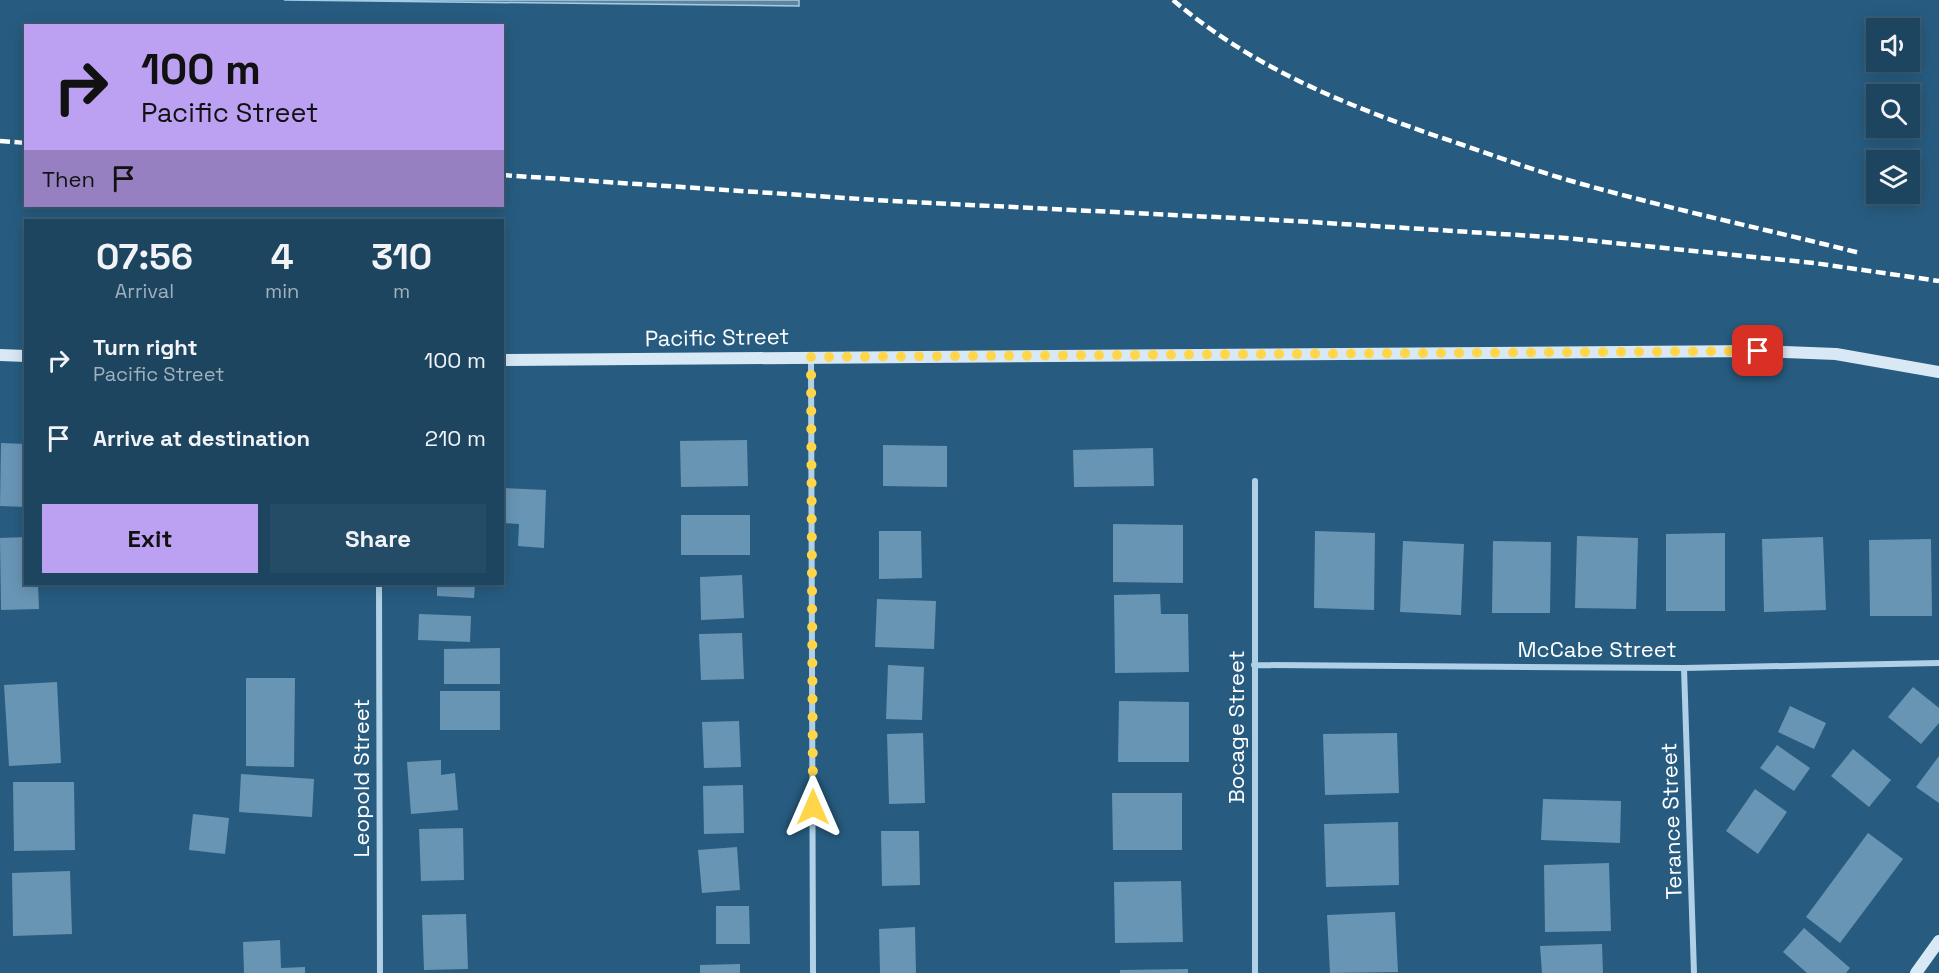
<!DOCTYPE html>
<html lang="en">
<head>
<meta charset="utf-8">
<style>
	body { margin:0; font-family:"Space Grotesk",sans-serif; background:#254c66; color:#f1f3f6; height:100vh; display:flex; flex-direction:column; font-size:22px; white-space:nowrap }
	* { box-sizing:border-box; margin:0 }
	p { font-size:20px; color:#a0b1bd }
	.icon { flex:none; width:33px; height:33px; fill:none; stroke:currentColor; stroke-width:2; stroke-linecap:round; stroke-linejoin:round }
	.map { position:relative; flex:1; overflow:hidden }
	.drawer { position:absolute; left:24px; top:219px; width:480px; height:366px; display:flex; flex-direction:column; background:#1d4560; border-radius:0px; box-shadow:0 3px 15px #0003,0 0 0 2px #3b5d75 }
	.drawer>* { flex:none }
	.hud { position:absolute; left:24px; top:24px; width:480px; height:183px; border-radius:0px; box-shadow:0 3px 15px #0003,0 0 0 2px #3b5d75; background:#bca0f2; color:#111; overflow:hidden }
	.buttons { position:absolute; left:1866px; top:18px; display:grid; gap:12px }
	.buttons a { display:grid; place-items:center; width:54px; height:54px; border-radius:0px; background:#1d4560; box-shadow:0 3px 15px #0003,0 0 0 2px #3b5d75; font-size:30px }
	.pin { position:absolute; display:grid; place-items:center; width:51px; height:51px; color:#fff; margin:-26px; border-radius:12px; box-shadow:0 3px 9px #0006 }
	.me { position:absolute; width:66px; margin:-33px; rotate:0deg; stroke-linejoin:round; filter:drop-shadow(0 0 4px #0008) }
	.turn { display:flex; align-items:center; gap:21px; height:126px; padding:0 18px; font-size:27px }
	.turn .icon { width:78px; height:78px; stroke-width:2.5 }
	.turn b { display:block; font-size:42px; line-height:51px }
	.then { display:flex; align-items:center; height:57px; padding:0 18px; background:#0003; gap:12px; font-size:22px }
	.eta { display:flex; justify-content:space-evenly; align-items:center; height:102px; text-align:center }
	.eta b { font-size:36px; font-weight:700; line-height:42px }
	.action { display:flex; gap:12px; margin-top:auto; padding:12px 18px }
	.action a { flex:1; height:69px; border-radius:0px; background:#bca0f2; color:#111; font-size:24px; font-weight:700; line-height:69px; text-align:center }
	.action a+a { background:#254c66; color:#f1f3f6 }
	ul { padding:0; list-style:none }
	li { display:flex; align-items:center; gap:18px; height:78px; padding:0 18px }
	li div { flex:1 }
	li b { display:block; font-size:22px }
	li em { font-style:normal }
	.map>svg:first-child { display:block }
	.water { fill:#5f849c; stroke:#a3cce6; stroke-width:1.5 }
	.building { fill:#6895b4 }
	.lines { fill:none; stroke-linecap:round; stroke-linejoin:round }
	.street { stroke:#afd0e6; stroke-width:6 }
	.secondary { stroke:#d8e9f5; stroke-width:12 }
	.rail { stroke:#fff; stroke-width:4.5; stroke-dasharray:10 4.5; stroke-linecap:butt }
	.route { stroke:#ffd54a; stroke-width:10; stroke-dasharray:0 18 }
	.labels { text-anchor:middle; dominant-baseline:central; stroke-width:4.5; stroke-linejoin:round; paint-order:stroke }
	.street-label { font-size:22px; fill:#fff; stroke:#275c80 }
</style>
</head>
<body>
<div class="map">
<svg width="1939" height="973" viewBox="0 0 1939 973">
	<rect width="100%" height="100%" fill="#275c80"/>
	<path class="water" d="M284,0h515v6z"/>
	<path class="building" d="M747,440l1,46 -67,1 -1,-46z
		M1,443l25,1v63l-26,-1z
		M883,445l64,1v41l-64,-1z
		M1153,448l1,38 -80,1 -1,-37z
		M502,488l44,2 -2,58 -26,-2 1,-22 -17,-1z
		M681,515h69v40h-69z
		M1113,524l70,1v58l-70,-1z
		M879,531h42l1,47 -43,1z
		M1315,531l60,2 -1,77 -60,-2z
		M1725,533v78h-59v-77z
		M1577,536l61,2 -2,71 -61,-1z
		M26,537v47h12l1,25 -38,1 -1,-72z
		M1823,537l3,73 -62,2 -2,-73z
		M1931,539l1,77h-62l-1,-76z
		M1403,541l61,3 -3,71 -61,-3z
		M1493,541l58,1 -1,71h-58z
		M742,575l2,43 -43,2 -1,-43z
		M437,584h38l-1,14 -37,-2z
		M1160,594l1,20h27l1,58 -74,1 -1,-78z
		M877,599l59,2 -2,48 -59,-2z
		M419,614l52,2 -1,26 -52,-2z
		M742,633l2,46 -43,1 -2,-46z
		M500,648v36h-56v-35z
		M888,665l36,2 -2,53 -36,-1z
		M246,678h49l-1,89 -48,-1z
		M57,682l4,81 -52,3 -5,-81z
		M1913,687l26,21v15l-18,21 -33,-27z
		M440,691h60v39h-60z
		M1119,701l70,1v60h-71z
		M1790,706l36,17 -12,26 -36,-17z
		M739,721l2,46 -37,1 -2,-46z
		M923,733l2,70 -36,1 -2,-70z
		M1397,733l2,60 -74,2 -2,-61z
		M1777,745l33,23 -16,23 -34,-23z
		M1853,749l38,31 -22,27 -38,-31z
		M1939,756v47l-23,-16z
		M441,760v15l14,-2 3,37 -47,4 -4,-52z
		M241,774l73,5 -2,38 -73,-5z
		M13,782h61l1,68 -61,1z
		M743,785l1,48 -40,1 -1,-48z
		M1755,789l32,23 -29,42 -32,-23z
		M1112,793h70v57h-69z
		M1543,799l78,2 -1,42 -79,-3z
		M193,814l36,4 -4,36 -36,-4z
		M1398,822l1,63 -73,2 -2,-63z
		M463,828l1,52 -43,1 -2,-52z
		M881,831h38l1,54 -38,1z
		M1868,833l35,26 -63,84 -34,-26z
		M737,847l3,43 -38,3 -4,-43z
		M1609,863l2,68 -66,1 -1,-67z
		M70,871l2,63 -59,2 -1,-63z
		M1181,881l2,61 -68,1 -1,-61z
		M716,906h33l1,38h-34z
		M1395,912l3,60 -68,1 -3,-58z
		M466,914l2,55 -44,1 -2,-55z
		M915,927l1,46h-36l-1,-44z
		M1804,928l46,40 -4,5h-39l-24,-21z
		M280,940l1,28 24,-1v6h-61l-1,-31z
		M1602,944l1,29h-61l-2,-27z
		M740,964v9h-40v-8z
		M1188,969v4h-68v-3z"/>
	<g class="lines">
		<path class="street" d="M811,357l2,616
			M379,584l1,389
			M1254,665l430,3 255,-5
			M1684,668l10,305
			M1255,973v-492"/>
		<path class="secondary" d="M0,355l26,1
			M502,360l1256,-9 78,3 103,18
			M1916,973l23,-32"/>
		<path class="rail" d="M1173,0c86,73 185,110 290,145 32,11 65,23 98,33 99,29 200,50 299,75
			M0,141l26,2
			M502,175l389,26 404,20 270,17 249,25 125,18"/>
	</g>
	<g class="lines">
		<path class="route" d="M813,807l-2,-450 947,-6"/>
	</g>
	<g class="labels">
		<g class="street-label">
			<text transform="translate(717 337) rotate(-1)">Pacific Street</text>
			<text x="1597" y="649">McCabe Street</text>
			<text transform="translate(1236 727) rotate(-90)">Bocage Street</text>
			<text transform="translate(361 778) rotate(-90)">Leopold Street</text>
			<text transform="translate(1671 821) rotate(-92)">Terance Street</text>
		</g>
	</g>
</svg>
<div class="buttons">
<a><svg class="icon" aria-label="sound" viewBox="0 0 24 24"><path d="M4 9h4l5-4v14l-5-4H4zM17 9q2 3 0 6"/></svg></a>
<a><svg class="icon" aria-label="search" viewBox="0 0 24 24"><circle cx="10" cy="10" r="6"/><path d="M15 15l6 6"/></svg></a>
<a><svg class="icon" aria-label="layers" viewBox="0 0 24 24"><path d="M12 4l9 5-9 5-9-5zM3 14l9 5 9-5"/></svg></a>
</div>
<div class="pin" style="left:1758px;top:351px;background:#d93025"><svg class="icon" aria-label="arrive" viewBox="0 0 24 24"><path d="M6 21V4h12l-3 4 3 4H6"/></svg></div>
<svg class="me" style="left:813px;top:807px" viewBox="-20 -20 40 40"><path d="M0-17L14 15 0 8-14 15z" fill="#ffd54a" stroke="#fff" stroke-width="4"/></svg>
<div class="hud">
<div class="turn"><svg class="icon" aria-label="right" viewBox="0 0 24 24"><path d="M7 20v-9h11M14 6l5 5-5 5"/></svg><div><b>100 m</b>Pacific Street</div></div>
<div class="then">Then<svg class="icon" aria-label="arrive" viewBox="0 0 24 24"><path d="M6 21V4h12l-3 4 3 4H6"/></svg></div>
</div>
<section class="drawer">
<div class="eta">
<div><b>07:56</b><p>Arrival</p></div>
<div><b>4</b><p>min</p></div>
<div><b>310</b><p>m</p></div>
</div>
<ul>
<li><svg class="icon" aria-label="right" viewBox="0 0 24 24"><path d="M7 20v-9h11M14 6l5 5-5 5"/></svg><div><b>Turn right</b><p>Pacific Street</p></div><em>100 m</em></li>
<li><svg class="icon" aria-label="arrive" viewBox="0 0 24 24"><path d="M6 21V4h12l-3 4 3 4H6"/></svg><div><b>Arrive at destination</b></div><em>210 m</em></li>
</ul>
<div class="action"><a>Exit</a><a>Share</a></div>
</section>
</div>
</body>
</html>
